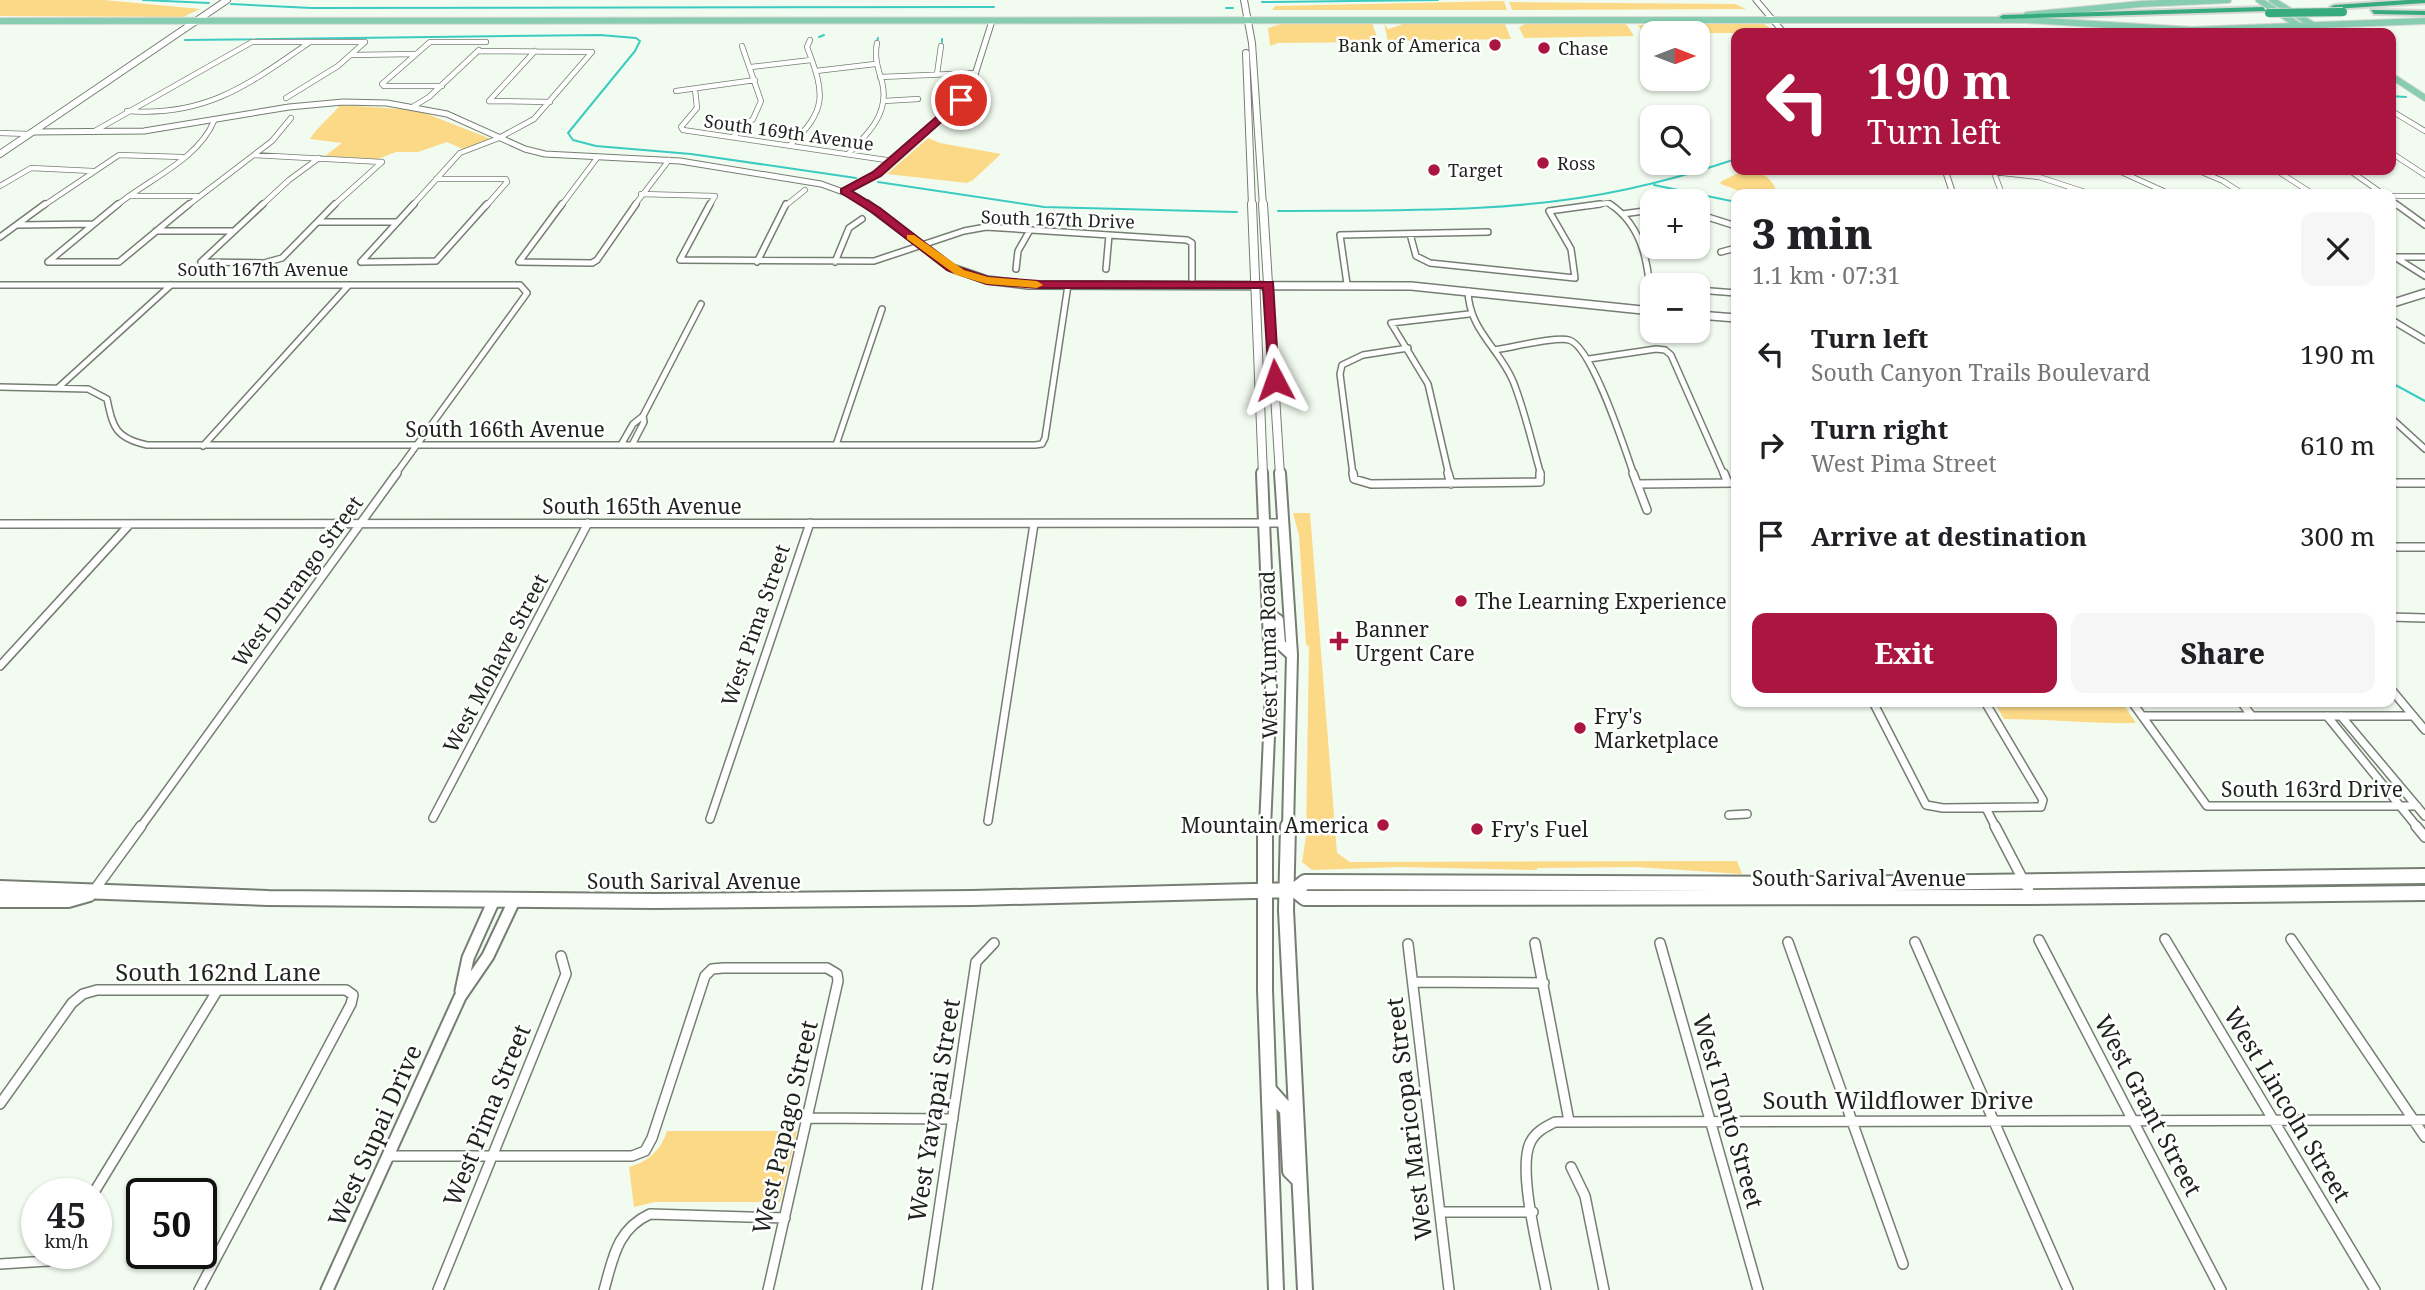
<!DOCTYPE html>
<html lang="en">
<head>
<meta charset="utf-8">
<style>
	body { margin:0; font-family:"Noto Serif",serif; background:#f6f6f6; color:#202124; height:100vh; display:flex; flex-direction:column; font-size:26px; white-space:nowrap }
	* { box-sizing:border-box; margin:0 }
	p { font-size:23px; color:#757577 }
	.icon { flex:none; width:38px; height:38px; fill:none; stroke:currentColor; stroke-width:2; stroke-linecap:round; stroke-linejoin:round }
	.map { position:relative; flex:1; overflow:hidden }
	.sheet { position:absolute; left:1731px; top:189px; width:665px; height:518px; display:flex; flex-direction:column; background:#fff; border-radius:14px; box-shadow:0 2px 5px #0004 }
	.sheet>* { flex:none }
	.banner { position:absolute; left:1731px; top:28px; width:665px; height:147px; border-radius:14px; box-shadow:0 2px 5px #0004; background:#ab1640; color:#fff; overflow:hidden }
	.needle { width:46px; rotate:90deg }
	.buttons { position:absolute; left:1640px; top:21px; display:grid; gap:14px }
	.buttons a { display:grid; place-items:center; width:70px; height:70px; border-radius:14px; background:#fff; box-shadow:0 2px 5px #0004; font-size:35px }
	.speed { position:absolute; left:21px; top:1178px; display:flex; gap:14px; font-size:35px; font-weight:700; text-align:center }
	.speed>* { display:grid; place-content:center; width:91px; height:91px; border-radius:50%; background:#fff; box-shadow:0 2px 5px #0004; line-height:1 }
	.speed small { font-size:18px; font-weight:400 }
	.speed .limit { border:4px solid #111; border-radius:10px; background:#fff; color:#111 }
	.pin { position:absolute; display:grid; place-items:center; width:60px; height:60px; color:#fff; margin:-30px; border:4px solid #fff; border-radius:50%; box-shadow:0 2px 7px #0007 }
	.me { position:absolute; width:77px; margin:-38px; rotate:356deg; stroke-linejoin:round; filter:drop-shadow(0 0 5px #0008) }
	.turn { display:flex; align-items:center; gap:24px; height:147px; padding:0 21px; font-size:32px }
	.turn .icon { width:91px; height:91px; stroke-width:2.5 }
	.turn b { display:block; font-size:49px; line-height:60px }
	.round { display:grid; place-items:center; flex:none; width:74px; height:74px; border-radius:14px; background:#f6f6f6 }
	.summary { display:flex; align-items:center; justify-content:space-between; height:119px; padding:0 21px }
	h1 { font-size:42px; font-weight:800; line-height:52px }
	.cta { display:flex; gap:14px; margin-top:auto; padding:14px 21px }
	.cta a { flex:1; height:80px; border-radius:14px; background:#ab1640; color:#fff; font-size:28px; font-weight:800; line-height:80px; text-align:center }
	.cta a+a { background:#f6f6f6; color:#202124 }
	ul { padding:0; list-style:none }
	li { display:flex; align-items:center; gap:21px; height:91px; padding:0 21px }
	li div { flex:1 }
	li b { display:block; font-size:26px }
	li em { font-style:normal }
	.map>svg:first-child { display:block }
	.green { fill:#fbd986 }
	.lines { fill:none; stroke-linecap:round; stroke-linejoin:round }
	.stream { stroke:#3ccbc1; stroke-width:2 }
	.minor-far3-casing { stroke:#767e73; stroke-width:6 }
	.minor-far2-casing { stroke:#767e73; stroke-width:8 }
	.minor-far1-casing { stroke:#767e73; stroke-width:10 }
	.minor-casing { stroke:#767e73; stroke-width:12 }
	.tertiary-far2-casing { stroke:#767e73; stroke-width:7 }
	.tertiary-far1-casing { stroke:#767e73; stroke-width:10 }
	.tertiary-casing { stroke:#767e73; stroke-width:15 }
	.secondary-far3-casing { stroke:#767e73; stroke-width:8 }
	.secondary-far2-casing { stroke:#767e73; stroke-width:10 }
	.secondary-far1-casing { stroke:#767e73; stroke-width:14 }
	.secondary-casing { stroke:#767e73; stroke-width:18 }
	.primary-casing { stroke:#d7d7d6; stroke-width:8 }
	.motorway-casing { stroke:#d7d7d6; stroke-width:4 }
	.minor-far3 { stroke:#fff; stroke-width:4.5 }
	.minor-far2 { stroke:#fff; stroke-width:5 }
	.minor-far1 { stroke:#fff; stroke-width:7 }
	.minor { stroke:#fff; stroke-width:9 }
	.tertiary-far2 { stroke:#fff; stroke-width:5 }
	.tertiary-far1 { stroke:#fff; stroke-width:7 }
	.tertiary { stroke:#fff; stroke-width:11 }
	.secondary-far3 { stroke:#fff; stroke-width:6 }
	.secondary-far2 { stroke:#fff; stroke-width:8 }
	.secondary-far1 { stroke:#fff; stroke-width:10 }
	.secondary { stroke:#fff; stroke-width:14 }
	.primary { stroke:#86cdb2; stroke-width:6 }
	.motorway { fill:#36ab7e; fill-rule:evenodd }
	.motorway-bridge-casing { stroke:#d7d7d6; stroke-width:10; stroke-linecap:butt }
	.motorway-bridge { stroke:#36ab7e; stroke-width:8 }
	.route { fill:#ab1640; stroke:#6f0e2a; stroke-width:2 }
	.slow { fill:#f59e0b }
	.poi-dot { fill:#ab1640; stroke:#fff; stroke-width:2.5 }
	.labels { text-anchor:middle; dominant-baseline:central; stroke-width:5; stroke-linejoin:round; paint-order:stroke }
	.far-poi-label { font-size:18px; fill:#1f231e; stroke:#fff; text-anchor:start }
	.far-street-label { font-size:18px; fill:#1f231e; stroke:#fff }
	.street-label { font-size:21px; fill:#1f231e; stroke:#fff }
	.poi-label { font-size:21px; fill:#1f231e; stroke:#fff; text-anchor:start }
	.near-street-label { font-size:24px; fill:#1f231e; stroke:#fff }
</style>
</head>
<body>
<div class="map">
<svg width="2425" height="1290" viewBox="0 0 2425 1290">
	<rect width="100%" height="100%" fill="#f2fbef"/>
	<path class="green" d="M0,0h104l96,9 -17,8 -183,-1z
		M1504,1l3,9h-235l3,-4z
		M1509,2l226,2 11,5 -234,1z
		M1287,22l85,1 7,19 -101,1 -8,3 -2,-18z
		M1401,22l98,1 6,1 6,15 -123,2 -4,-17 4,5 13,-4z
		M1530,22l92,1 5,2 7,11 -110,2 -5,-11z
		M1652,22l111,1 14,10h-125l-7,3 -7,-11h13z
		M340,105l77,5 74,29 -26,11 -18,-8 -29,10h-22l-18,7 -53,-3 17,-13 -32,-4c8,-13 20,-21 30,-34z
		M928,138l12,5 61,11 -28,26 -6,3 -80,-9z
		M1744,170c14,0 24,5 31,17l-1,7h-27l-26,-10 -1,-2z
		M1293,513h17l27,340 13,9 387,-1 5,13 -106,-7 -98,1 -2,2 -137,-3 -87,3 -10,-8 4,-25 3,-190 -3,-3 -7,-109z
		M1994,702h128l14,21c-44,1 -88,-4 -132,-4z
		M667,1131h130l-17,71h-125l-21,5 -5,-40c19,-5 32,-17 38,-36z"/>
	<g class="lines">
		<path class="stream" d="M143,0l66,3
			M1262,2l176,-2
			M231,4l81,4 682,-1
			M1226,8h7
			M819,37l5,-2
			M942,39v3
			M185,40l415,-5 36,3 4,3 -5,10 -67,82 5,7 23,6 95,8 165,24
			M877,41l1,-3
			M2390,96l16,1
			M878,182l166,25 193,5
			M1654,185l82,17
			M1278,211c116,-1 236,3 350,-22 37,-8 72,-18 108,-30
			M2390,382l35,19"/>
		<g class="minor-far3-casing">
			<path id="minor-far3" d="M352,55l63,-1
				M751,67l60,-7
				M816,71l59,-7
				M937,74l4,-28
				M880,77l96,-4
				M384,86l-2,-2 48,-42h56
				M384,86h58
				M695,89l2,19 -16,19 2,3 210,31
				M676,91l79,-11
				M286,98l52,-32 27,-24
				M489,101l46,-50
				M489,101l61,1
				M884,101l34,-2
				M414,106l15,-9 50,-47
				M2390,110l35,21
				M127,111c79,6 121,-26 183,-69
				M93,132l159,-90h113
				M0,133l29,1
				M733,137l20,-18 8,-18 -19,-55
				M789,146c39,-36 36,-52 18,-99l3,-7
				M2390,152l35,23
				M848,154c20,-20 42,-41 34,-72 -4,-14 -8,-25 -5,-39
				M254,155l128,7
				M1993,170l9,24
				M2117,170l53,24
				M2197,170l26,11 20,13
				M2276,170l37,24
				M2349,170l34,24
				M1994,172l45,5 52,17
				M436,179h70l1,3 -21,24
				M0,186l31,-18 62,3
				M641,194l74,2 -6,10
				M129,196h68
				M2390,196h35
				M2390,200l8,6
				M43,206l76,-51 63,2
				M116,206c31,-26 82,-46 98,-85
				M187,206l85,-65 19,-23
				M261,206l28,-26 30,-22
				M333,206l49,-44
				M412,206l48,-53 39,-15 35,-19 58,-67 -114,-1
				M561,206l36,-48
				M634,206l35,-46
				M785,206l20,-16
				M1587,206l21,-3 4,3"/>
		</g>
		<g class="minor-far2-casing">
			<path id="minor-far2" d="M562,204l-43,58 73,1 5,-3 39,-56
				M710,204l-30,56 194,1 90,-30 22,-4 201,13 5,3v42
				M1610,204c36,24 39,67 42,107
				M2396,204l29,21
				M1622,214l30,-4
				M1698,214l38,12
				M319,222h77
				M18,225l75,-1
				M156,231h76
				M1410,234l6,22 14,7 145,15 -4,-29 -22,-38 51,-7
				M0,237l45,-33
				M1721,252l15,-4
				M2390,254l35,22
				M2395,257h30
				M48,262h71l70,-58
				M48,262l70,-58
				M201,262l63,1 18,-5 53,-54
				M201,262l62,-58
				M361,262l53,-58
				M361,262l75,-1 51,-57
				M757,262l29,-58
				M835,262l14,-34 13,-9
				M1016,269l2,-18 12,-21
				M1106,269l3,-34
				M1347,284l-7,-49 148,-3
				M0,285h520l7,8 -132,182
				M1698,290l38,3
				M1468,291c1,39 31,57 45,90 12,30 19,63 28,94
				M2390,319l35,21
				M1494,350c16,-2 62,-14 75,-10 23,6 56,110 65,135
				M1589,359l67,-10 9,1 6,5 53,120
				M0,387l88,2 19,10c6,29 9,39 40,46h888l7,-1 3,-6 23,-153
				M59,387l112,-102
				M2390,417l35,32
				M621,445l12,-21 10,-8 58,-112
				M632,445l12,-23 -1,-6
				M836,445l46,-136
				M203,446l145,-160
				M1353,475l-13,-101 2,-9 21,-10 45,-7
				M1449,475l-21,-91 -37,-61 78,-9"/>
		</g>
		<g class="minor-far1-casing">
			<path id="minor-far1" d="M1353,473l1,6 17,5 169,-2v-9
				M1448,473l3,11
				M1633,473l14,37
				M1724,473l4,10
				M2390,483h35
				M1637,484l99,-1
				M0,524l1284,-1
				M2390,547h35
				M2390,617l35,1
				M0,666l129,-141
				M2390,688l35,42
				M1873,702l53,103 17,3 98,-1 2,-7 -58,-98
				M2132,702l75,104h210
				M2241,702l11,14
				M2142,716h270
				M2327,716l91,112
				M2341,716l84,100
				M1986,808l10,20
				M1729,815l18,-1
				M433,818l155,-295
				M710,819l100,-296
				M988,821l46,-297
				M140,828l257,-355"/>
		</g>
		<g class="minor-casing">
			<path id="minor" d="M1995,826l37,71
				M2416,826l9,11
				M93,892l48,-66
				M2165,939l210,351
				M2291,939l134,198
				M2039,940l182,350
				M1788,942l115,322
				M1915,942l153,348
				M1535,943l34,178
				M1660,943l98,347
				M1408,944l41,346
				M1413,982l131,1
				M0,1104l72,-101 11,-9 14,-4h249l7,5 -2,9 -152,286
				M807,1118l146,1
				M388,1156h244l13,-5 7,-13 53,-162 7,-7 11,-1h104l10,6 1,7 -70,309
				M1571,1167l14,29 19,94
				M93,1194l124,-203
				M1440,1212h93
				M0,1264l48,-3 7,-8
				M438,1290l128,-316 -5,-18
				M604,1290c9,-32 13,-61 46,-76l135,4
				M927,1290l49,-328 18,-19
				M1546,1290c-6,-33 -29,-119 -16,-147 5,-11 15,-16 25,-21l870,-2"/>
		</g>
		<g class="tertiary-far2-casing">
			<path id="tertiary-far2" d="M1756,0l28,33
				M32,132l112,-1 145,-24 54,-5 44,1 60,11 78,35 20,5 135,7 141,23 36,13 12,9
				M1945,170l8,24
				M844,191l33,-17 88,-78 7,-12 20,-63"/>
		</g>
		<g class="tertiary-far1-casing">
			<path id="tertiary-far1" d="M867,204l85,64 35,12 41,5 383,1 241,25
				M2390,304l35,-11
				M1698,315l38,3"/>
		</g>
		<g class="tertiary-casing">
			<path id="tertiary" d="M461,991l7,-33 26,-58
				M327,1290l133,-293 28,-41 26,-55"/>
		</g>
		<g class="secondary-far3-casing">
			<path id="secondary-far3" d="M1244,0l8,43 11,163
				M1246,53l6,153
				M0,154l227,-154"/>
		</g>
		<g class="secondary-far2-casing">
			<path id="secondary-far2" d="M1252,204l11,271
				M1263,204l17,271"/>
		</g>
		<g class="secondary-far1-casing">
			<path id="secondary-far1" d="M1262,473l9,217 -6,138
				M1280,473l12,182 -4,173
				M1269,614l9,6 2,24 12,11"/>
		</g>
		<g class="secondary-casing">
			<path id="secondary" d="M1265,826v164l11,300
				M1288,826l-2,84 19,380
				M0,888l268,10 388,3 316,-3 323,-8 10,-8 519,2 601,-8
				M1295,890l10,8 727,-1 393,-4
				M0,900h68l21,-6
				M1270,1091l17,19 3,61 9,9"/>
		</g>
		<g class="primary-casing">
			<path id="primary" d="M2259,0l42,27
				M2272,0l54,33
				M2027,15l114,-11 87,-4
				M0,21l2026,-1 166,10 233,-9
				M2390,75l35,23"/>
		</g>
		<g class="motorway-casing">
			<path id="motorway" d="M2408,0h17v3l-91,6 -4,-2 4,-2z
				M2263,7l3,4 -263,8 -4,-2 4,-2z
				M2371,10l54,1v4l-51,-1z"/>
		</g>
		<use href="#minor-far3" class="minor-far3"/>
		<use href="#minor-far2" class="minor-far2"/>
		<use href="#minor-far1" class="minor-far1"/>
		<use href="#minor" class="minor"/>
		<use href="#tertiary-far2" class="tertiary-far2"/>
		<use href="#tertiary-far1" class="tertiary-far1"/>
		<use href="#tertiary" class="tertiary"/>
		<use href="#secondary-far3" class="secondary-far3"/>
		<use href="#secondary-far2" class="secondary-far2"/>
		<use href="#secondary-far1" class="secondary-far1"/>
		<use href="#secondary" class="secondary"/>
		<use href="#primary" class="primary"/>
		<use href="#motorway" class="motorway"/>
		<g class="motorway-bridge-casing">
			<path id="motorway-bridge" d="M2269,13l74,-1"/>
		</g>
		<use href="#motorway-bridge" class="motorway-bridge"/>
	</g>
	<path class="route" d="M958,98l8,2 -85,76 -29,15 28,17 75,58 33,11 51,4 234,1 6,100h-9l-1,-2 -6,-92h-224l-52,-4 -40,-14 -74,-57 -32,-20v-4l32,-17z"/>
	<path class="slow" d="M907,235h7l50,35 24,7 49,4 6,4 -6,3 -50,-4 -31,-9 -49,-36z"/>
	<g class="poi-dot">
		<circle cx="1495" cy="45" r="7"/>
		<circle cx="1544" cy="48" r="7"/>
		<circle cx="1543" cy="163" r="7"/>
		<circle cx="1434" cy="170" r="7"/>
		<circle cx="1461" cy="601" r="7"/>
		<path d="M1335.5 630.5h7v7h7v7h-7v7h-7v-7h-7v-7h7z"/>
		<circle cx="1580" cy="728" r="7"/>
		<circle cx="1383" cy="825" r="7"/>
		<circle cx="1477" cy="829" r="7"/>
	</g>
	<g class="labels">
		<g class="far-poi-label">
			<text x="1481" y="45" text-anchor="end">Bank of America</text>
			<text x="1558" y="48">Chase</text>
			<text x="1557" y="163">Ross</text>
			<text x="1448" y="170">Target</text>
		</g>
		<g class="far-street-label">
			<text transform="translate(789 132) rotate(8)">South 169th Avenue</text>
			<text transform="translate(1058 219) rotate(2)">South 167th Drive</text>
			<text x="263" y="269">South 167th Avenue</text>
		</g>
		<g class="street-label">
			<text x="505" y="429">South 166th Avenue</text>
			<text x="642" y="506">South 165th Avenue</text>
			<text transform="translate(297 581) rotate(-54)">West Durango Street</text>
			<text transform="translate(755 625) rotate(-71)">West Pima Street</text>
			<text transform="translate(1268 655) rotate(-91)">West Yuma Road</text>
			<text transform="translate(495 663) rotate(-62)">West Mohave Street</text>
			<text x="2312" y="789">South 163rd Drive</text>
			<text x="1859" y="878">South Sarival Avenue</text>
			<text x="694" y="881">South Sarival Avenue</text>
		</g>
		<g class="poi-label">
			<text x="1475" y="601">The Learning Experience</text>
			<text x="1355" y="629">Banner<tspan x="1355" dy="24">Urgent Care</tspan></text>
			<text x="1594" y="716">Fry's<tspan x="1594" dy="24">Marketplace</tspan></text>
			<text x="1369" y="825" text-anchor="end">Mountain America</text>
			<text x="1491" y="829">Fry's Fuel</text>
		</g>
		<g class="near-street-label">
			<text x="218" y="971">South 162nd Lane</text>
			<text x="1898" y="1099">South Wildflower Drive</text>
			<text transform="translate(2288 1104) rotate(59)">West Lincoln Street</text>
			<text transform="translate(2149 1105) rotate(62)">West Grant Street</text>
			<text transform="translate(933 1110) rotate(-81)">West Yavapai Street</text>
			<text transform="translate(1729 1111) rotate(74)">West Tonto Street</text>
			<text transform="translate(486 1115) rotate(-68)">West Pima Street</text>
			<text transform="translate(1408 1119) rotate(-97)">West Maricopa Street</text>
			<text transform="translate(784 1127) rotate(-77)">West Papago Street</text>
			<text transform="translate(374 1135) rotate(-66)">West Supai Drive</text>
		</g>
	</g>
</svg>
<div class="buttons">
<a><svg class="needle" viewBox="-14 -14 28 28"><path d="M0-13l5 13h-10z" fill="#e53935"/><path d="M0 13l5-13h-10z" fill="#757577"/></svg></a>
<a><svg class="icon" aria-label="search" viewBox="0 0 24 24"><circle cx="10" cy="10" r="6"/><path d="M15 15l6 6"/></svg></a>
<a>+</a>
<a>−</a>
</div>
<div class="speed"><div>45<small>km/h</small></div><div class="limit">50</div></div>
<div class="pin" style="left:961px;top:100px;background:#d93025"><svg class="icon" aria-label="arrive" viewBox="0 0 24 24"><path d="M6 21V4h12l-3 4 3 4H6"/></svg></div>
<svg class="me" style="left:1275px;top:380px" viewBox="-20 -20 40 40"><path d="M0-17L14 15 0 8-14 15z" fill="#ab1640" stroke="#fff" stroke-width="4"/></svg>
<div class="banner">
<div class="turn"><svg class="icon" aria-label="left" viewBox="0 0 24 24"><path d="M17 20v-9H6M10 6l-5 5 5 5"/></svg><div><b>190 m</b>Turn left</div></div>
</div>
<section class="sheet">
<div class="summary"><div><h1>3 min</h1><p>1.1 km · 07:31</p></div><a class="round"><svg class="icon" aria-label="close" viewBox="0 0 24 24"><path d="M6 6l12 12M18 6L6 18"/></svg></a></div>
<ul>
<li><svg class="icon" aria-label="left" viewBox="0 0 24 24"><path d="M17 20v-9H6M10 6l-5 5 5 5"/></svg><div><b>Turn left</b><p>South Canyon Trails Boulevard</p></div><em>190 m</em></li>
<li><svg class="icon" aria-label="right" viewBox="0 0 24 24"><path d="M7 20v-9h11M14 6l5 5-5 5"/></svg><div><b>Turn right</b><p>West Pima Street</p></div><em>610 m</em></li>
<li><svg class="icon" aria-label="arrive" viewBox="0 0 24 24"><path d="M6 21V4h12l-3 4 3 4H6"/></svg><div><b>Arrive at destination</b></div><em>300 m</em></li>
</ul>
<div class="cta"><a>Exit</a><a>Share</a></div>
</section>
</div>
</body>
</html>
